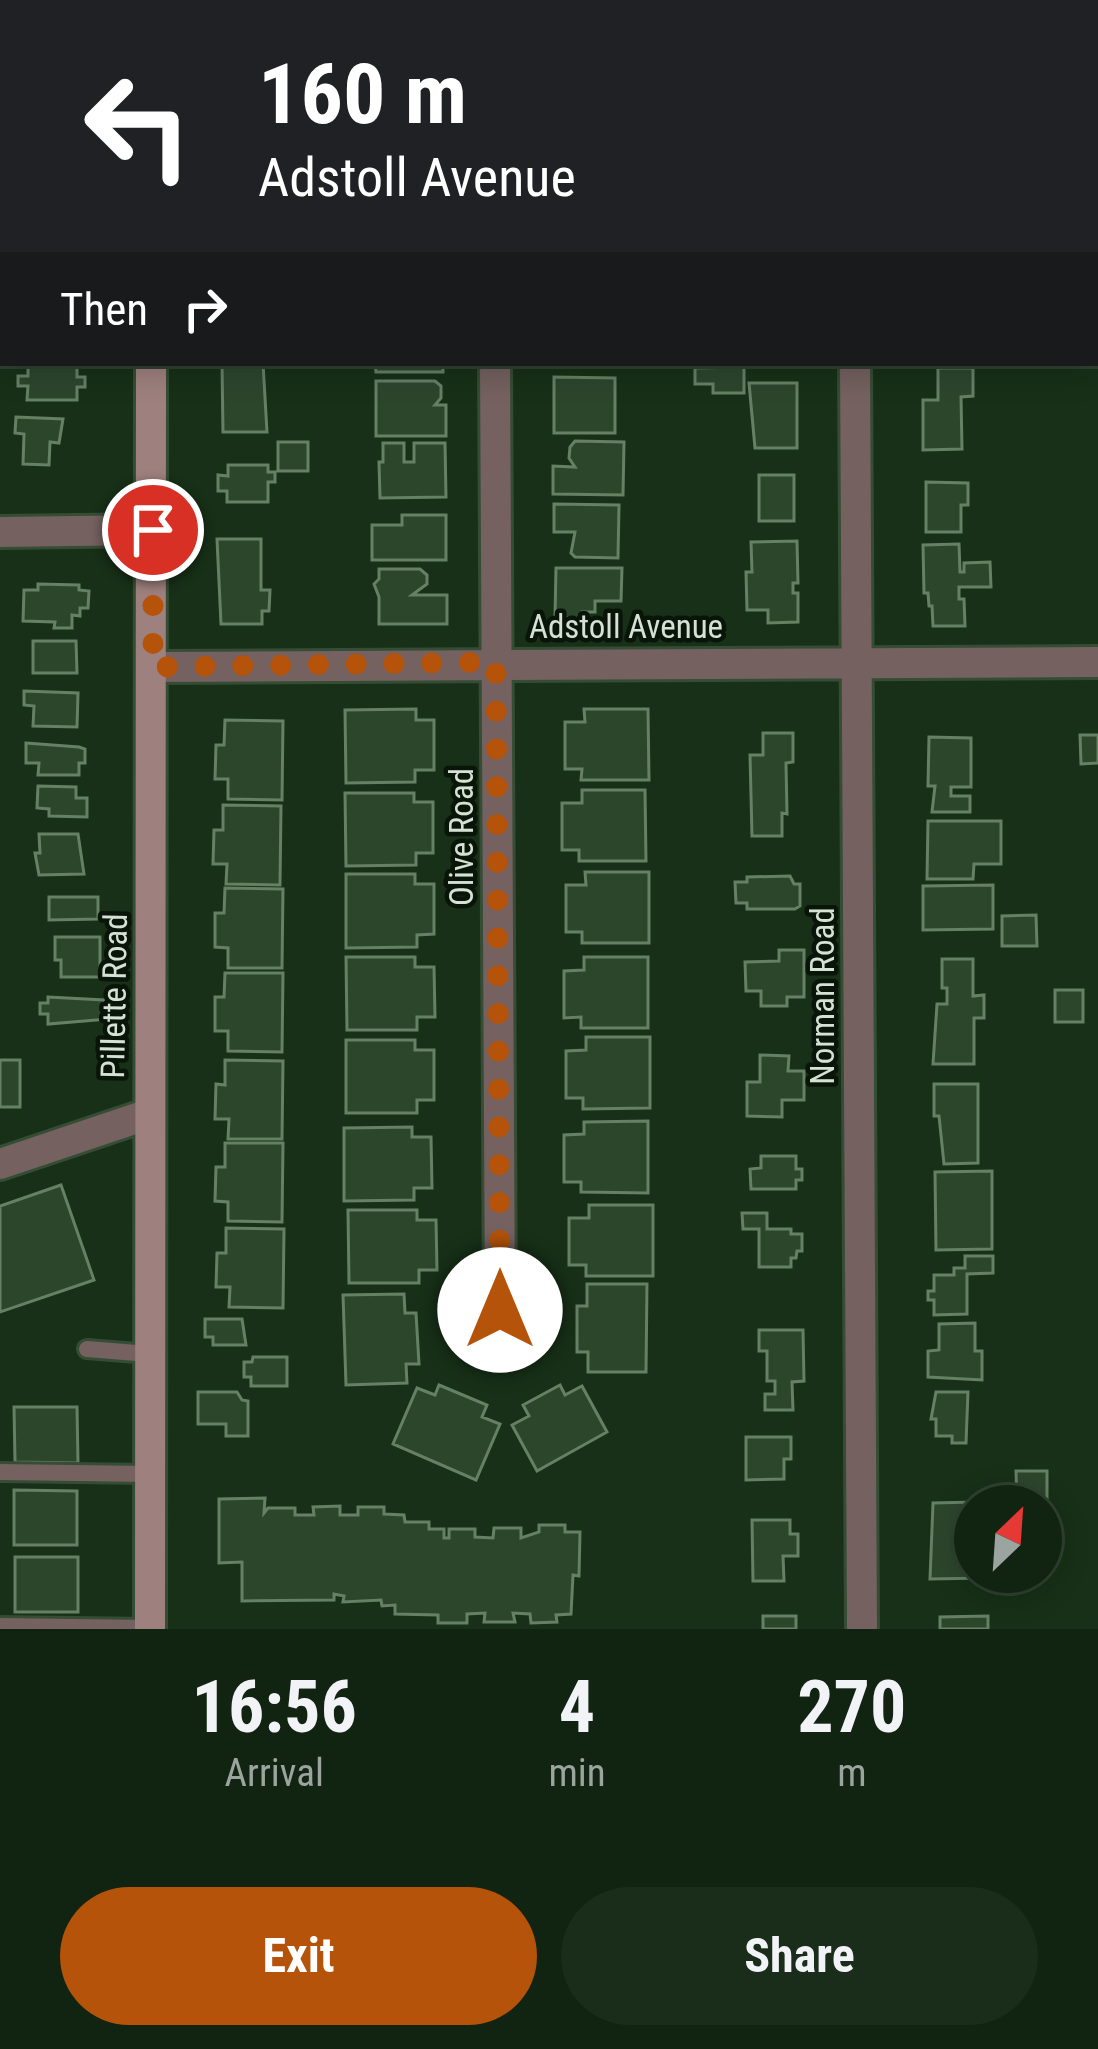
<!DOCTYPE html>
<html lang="en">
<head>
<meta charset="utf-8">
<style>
	body { margin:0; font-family:"Roboto Condensed",sans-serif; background:#1a2c1a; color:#f1f3f6; height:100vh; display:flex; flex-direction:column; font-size:45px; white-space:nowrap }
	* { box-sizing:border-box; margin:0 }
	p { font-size:39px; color:#9ca49f }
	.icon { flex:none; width:66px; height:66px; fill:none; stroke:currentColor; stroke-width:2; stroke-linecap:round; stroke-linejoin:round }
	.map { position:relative; height:1629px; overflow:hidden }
	.panel { display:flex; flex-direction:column; background:#112411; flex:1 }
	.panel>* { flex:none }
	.top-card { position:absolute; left:0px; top:0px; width:1098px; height:366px; box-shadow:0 6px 30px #0003,0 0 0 3px #304131; background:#202124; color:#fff; overflow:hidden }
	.needle { width:78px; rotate:25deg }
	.controls { position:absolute; left:954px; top:1485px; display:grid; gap:24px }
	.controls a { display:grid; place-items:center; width:108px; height:108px; border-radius:50%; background:#112411; box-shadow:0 6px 30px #0003,0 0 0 3px #304131; font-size:60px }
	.pin { position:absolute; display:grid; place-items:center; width:102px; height:102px; color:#fff; margin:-51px; border:6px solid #fff; border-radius:50%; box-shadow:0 3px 12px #0007 }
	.me { position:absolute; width:132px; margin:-66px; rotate:0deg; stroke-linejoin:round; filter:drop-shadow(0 0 9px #0008) }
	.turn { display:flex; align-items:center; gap:42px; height:252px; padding:0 60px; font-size:54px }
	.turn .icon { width:156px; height:156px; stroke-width:2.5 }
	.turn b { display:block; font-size:84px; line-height:102px }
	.then { display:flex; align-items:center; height:114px; padding:0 60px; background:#0003; gap:24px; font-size:45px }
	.eta { display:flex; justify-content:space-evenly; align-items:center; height:204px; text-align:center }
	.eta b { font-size:72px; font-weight:700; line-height:84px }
	.cta { display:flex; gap:24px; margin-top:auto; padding:24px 60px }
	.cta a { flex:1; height:138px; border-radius:72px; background:#b45309; color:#fff; font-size:48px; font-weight:700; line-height:138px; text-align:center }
	.cta a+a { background:#1a2c1a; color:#f1f3f6 }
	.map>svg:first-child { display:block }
	.building { fill:#2c462c; stroke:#658164; stroke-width:3 }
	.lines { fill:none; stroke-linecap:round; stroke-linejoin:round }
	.lane-casing { stroke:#354c35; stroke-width:22 }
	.street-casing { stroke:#354c35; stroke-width:36 }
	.secondary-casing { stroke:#354c35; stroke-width:36 }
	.lane { stroke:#746160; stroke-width:16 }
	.street { stroke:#746160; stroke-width:30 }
	.secondary { stroke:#9e817e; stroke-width:30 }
	.route { stroke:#b45309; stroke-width:21; stroke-dasharray:0 37.8 }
	.labels { text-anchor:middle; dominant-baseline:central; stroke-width:9; stroke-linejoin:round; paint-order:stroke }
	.street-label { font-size:33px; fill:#d3e2d2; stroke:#0a150a }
</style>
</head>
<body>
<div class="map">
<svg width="1098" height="1629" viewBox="0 0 1098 1629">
	<rect width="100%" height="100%" fill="#173017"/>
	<path class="building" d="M28,363h49v14h8v10h-8v13h-50l1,-14h-10v-10h10z
		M222,363h41l4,69h-44z
		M375,363h68v9h-67z
		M744,367v26h-31v-9h-18v-16z
		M938,368h35v28l-12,1 1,52 -39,1v-50h15z
		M554,377l61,1v55h-61z
		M376,381h59l6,5v12l-6,7h11v31h-70z
		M749,383h48v65h-42z
		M16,417l47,2 -4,24 -9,-1 -1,23 -26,-1 1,-30 -9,-1z
		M575,441l49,1 -1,53 -70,-1v-28l22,1 -6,-9 1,-11z
		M278,442h30v29h-30z
		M383,443h21v19h10v-19h31l1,54 -66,1 -1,-36h4z
		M228,465h40v7h7v10h-7v20h-41v-11h-9v-16l10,1z
		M759,475h35v46h-35z
		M926,482l42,1v22h-7v27h-35z
		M554,504l65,1 -1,53 -43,-1 -4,-4 4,-21h-21z
		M402,515h44v45h-74v-35h30z
		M217,539h44v51h9l-1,21h-7v13h-41z
		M797,541l1,42h-5v10h5v29l-30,1v-13h-21l-1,-38h6l-1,-30z
		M959,544l1,28h4v-9l26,-1 1,25h-32v12h5l1,27h-32l-1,-20h-3l-1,-13h-4l-1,-48z
		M556,568h66l-1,33h-26v11h-13v6l-27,-1z
		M379,569h41l7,6v9l-15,11h35v29h-68v-27l-5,-13 5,-5z
		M38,584l41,1v5l10,1 -1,17h-8v8l-8,-1v13h-18l1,-6 -32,-1 1,-31h14z
		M33,641h43l1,32h-44z
		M24,691l54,2 -1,34 -44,-1 1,-20 -10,-1z
		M416,709v11h18v50h-19v12l-69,1 -1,-73z
		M584,709h64l1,71h-68l1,-11h-17v-47h20z
		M225,720l58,1 -1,79 -54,-1v-20h-13l1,-34h8z
		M763,733h30v29l-7,1 1,51 -5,-1v23h-30l-2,-81h13z
		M1080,735h18v28l-17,1z
		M929,737l42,1v49h-20v9h19v16h-38l3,-26h-7z
		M26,743l53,4 6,2v14h-6v12h-41l1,-12h-13z
		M38,786l38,1v11h11v19l-38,-1v-7l-12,-1z
		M582,790h63l1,71h-67v-11h-17v-47h20z
		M345,793h69v9h19v51h-17v12l-70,1z
		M223,805l58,1 -1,79 -54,-1 1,-20h-14l1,-34h9z
		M928,821h73v43h-27l-1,15h-46z
		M39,834h39l6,40 -45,1 -4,-22h5z
		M585,872h64v71h-67v-11h-16v-47h20z
		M346,874h69v10h19v50l-17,1v12l-71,1z
		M790,876l4,8h6v22l-5,3h-48v-6h-11l-1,-21h12v-5z
		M993,885v44l-70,1v-44z
		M225,888l58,1 -1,79h-54v-20l-13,-1v-34h9z
		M49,897h49v22l-49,1z
		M1036,915l1,31h-35v-30z
		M55,937h45v40h-39v-17h-6z
		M779,950h25v47h-17v9h-26v-15h-15l-1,-29 34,-1z
		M346,957h69v10h19l1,50h-18v13h-70z
		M584,957h64v71h-67v-11l-17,1v-47l20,-1z
		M942,959h31v37l11,-1v23h-10v46h-41l4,-60h10v-16h-5z
		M225,973h58l-1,79 -54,-1v-20h-13v-34h9z
		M1055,990h28v32h-28z
		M48,997l56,3 5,19 -61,5v-10h-8v-11h8z
		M586,1037h64v71l-67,1v-11h-17v-47l20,-1z
		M346,1040h69v10h19v50h-17v13h-71z
		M760,1055l29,1 -1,15h16v29h-22v17l-35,-1v-34h13z
		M0,1060h20v47h-20z
		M225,1060l58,1 -1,78h-54l1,-20h-14l1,-35 9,1z
		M934,1084h44v79l-34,1 -5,-48h-5z
		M648,1121v72l-67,-1v-10h-17v-47l20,-1v-12z
		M412,1127v10h19l1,51h-18v12l-70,1v-73z
		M225,1143h58l-1,79 -54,-1v-19l-13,-1 1,-34h9z
		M761,1156h35v13h6v11h-6v9h-45l-1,-20 11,-1z
		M992,1171v78l-56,1 -1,-78z
		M61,1185l33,95 -94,32v-106z
		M589,1205h64v71h-67v-11h-17v-47h20z
		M348,1210h69v10h19l1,50h-18v13h-70z
		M742,1213h25v16h24v5h11v17h-5l-1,7h-5v9h-32v-38h-16z
		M226,1228l58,1 -1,79 -54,-1 1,-20h-14l1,-34h9z
		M965,1256h28v17l-26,1v40l-33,1v-15h-6v-9h6v-16h20v-7h11z
		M587,1284h60l-1,88h-58v-20h-11v-46h10z
		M404,1294l1,19h11l3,51h-13l1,19 -61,2 -3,-90z
		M205,1319h37l4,26h-33v-8h-8z
		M975,1323v28h7v29l-54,-3v-26l11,-1v-26z
		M759,1330h44l1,51 -12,1 1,28h-28v-16h10v-13h-8v-30h-8z
		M253,1357h34v29h-36v-9h-7v-15h8z
		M439,1385l48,20 -5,12 18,7 -24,56 -83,-36 24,-56 18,7z
		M560,1385l5,10 17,-9 25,46 -70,39 -25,-46 17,-9 -6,-11z
		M198,1392h39l5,8 6,1v35h-22v-12h-28z
		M936,1392h32l-2,51h-14v-7h-16v-17h-5z
		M14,1407h63l1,56 -63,-1z
		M746,1437h45v22h-7v20l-38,1z
		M1016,1471h31v45h-6v-10h-24z
		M14,1490l63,1v54h-63z
		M265,1498l-1,15 4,-5h27v7h19l-1,-8 27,-1v9h18v-8h26v7l20,1 1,7h24v7h15v9h5v-9h26v8l18,1 1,-10h27v10l18,-6v-7h26v7h15l-1,44 -6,-1 -2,39 -15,1 1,7 -26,1 -1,-9 -17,-1 2,9h-31l1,-9 -18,1v9h-29v-8l-43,-1v-9l-13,1 -1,-6 -38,2 1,-6 -10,-2v6l-92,1v-39l-23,1v-64z
		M976,1502l-1,70h11v6l-56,1 3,-76z
		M752,1520h38v14h8v22h-15l1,25h-31z
		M15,1557h63v55h-63z
		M763,1616h33v13h-33z
		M988,1616v13h-48v-12z"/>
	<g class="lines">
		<g class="lane-casing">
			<path id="lane" d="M87,1349l62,5
				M0,1472l149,2
				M0,1626l150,2"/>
		</g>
		<g class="street-casing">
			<path id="street" d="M493,0v3
				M852,0v3
				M495,363l5,947
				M855,363l7,1266
				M0,532l153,-2
				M153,667l945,-5
				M0,1164l149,-50"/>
		</g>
		<g class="secondary-casing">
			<path id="secondary" d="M149,0v3
				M150,1629l1,-1266"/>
		</g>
		<use href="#lane" class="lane"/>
		<use href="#street" class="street"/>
		<use href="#secondary" class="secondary"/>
	</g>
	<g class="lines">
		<path class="route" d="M153,530v137l343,-5 4,648"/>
	</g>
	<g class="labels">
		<g class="street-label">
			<text x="626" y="626">Adstoll Avenue</text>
			<text transform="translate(461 837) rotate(-90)">Olive Road</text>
			<text transform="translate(114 996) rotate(-89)">Pillette Road</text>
			<text transform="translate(822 996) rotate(-90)">Norman Road</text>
		</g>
	</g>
</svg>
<div class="controls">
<a><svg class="needle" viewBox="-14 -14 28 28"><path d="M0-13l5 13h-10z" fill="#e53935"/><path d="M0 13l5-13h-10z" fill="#9ca49f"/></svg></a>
</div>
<div class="pin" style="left:153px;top:530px;background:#d93025"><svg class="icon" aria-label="arrive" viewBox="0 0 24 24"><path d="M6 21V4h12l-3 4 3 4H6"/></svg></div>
<svg class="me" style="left:500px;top:1310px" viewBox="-20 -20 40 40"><circle r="19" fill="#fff"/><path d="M0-13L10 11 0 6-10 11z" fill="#b45309"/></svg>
<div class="top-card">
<div class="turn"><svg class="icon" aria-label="left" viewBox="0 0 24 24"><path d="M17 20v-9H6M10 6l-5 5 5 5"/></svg><div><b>160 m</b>Adstoll Avenue</div></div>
<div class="then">Then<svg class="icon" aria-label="right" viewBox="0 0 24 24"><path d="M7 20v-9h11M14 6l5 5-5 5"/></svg></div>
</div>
</div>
<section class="panel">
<div class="eta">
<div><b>16:56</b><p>Arrival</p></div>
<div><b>4</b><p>min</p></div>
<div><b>270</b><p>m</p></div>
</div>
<div class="cta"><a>Exit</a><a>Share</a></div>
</section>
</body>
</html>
